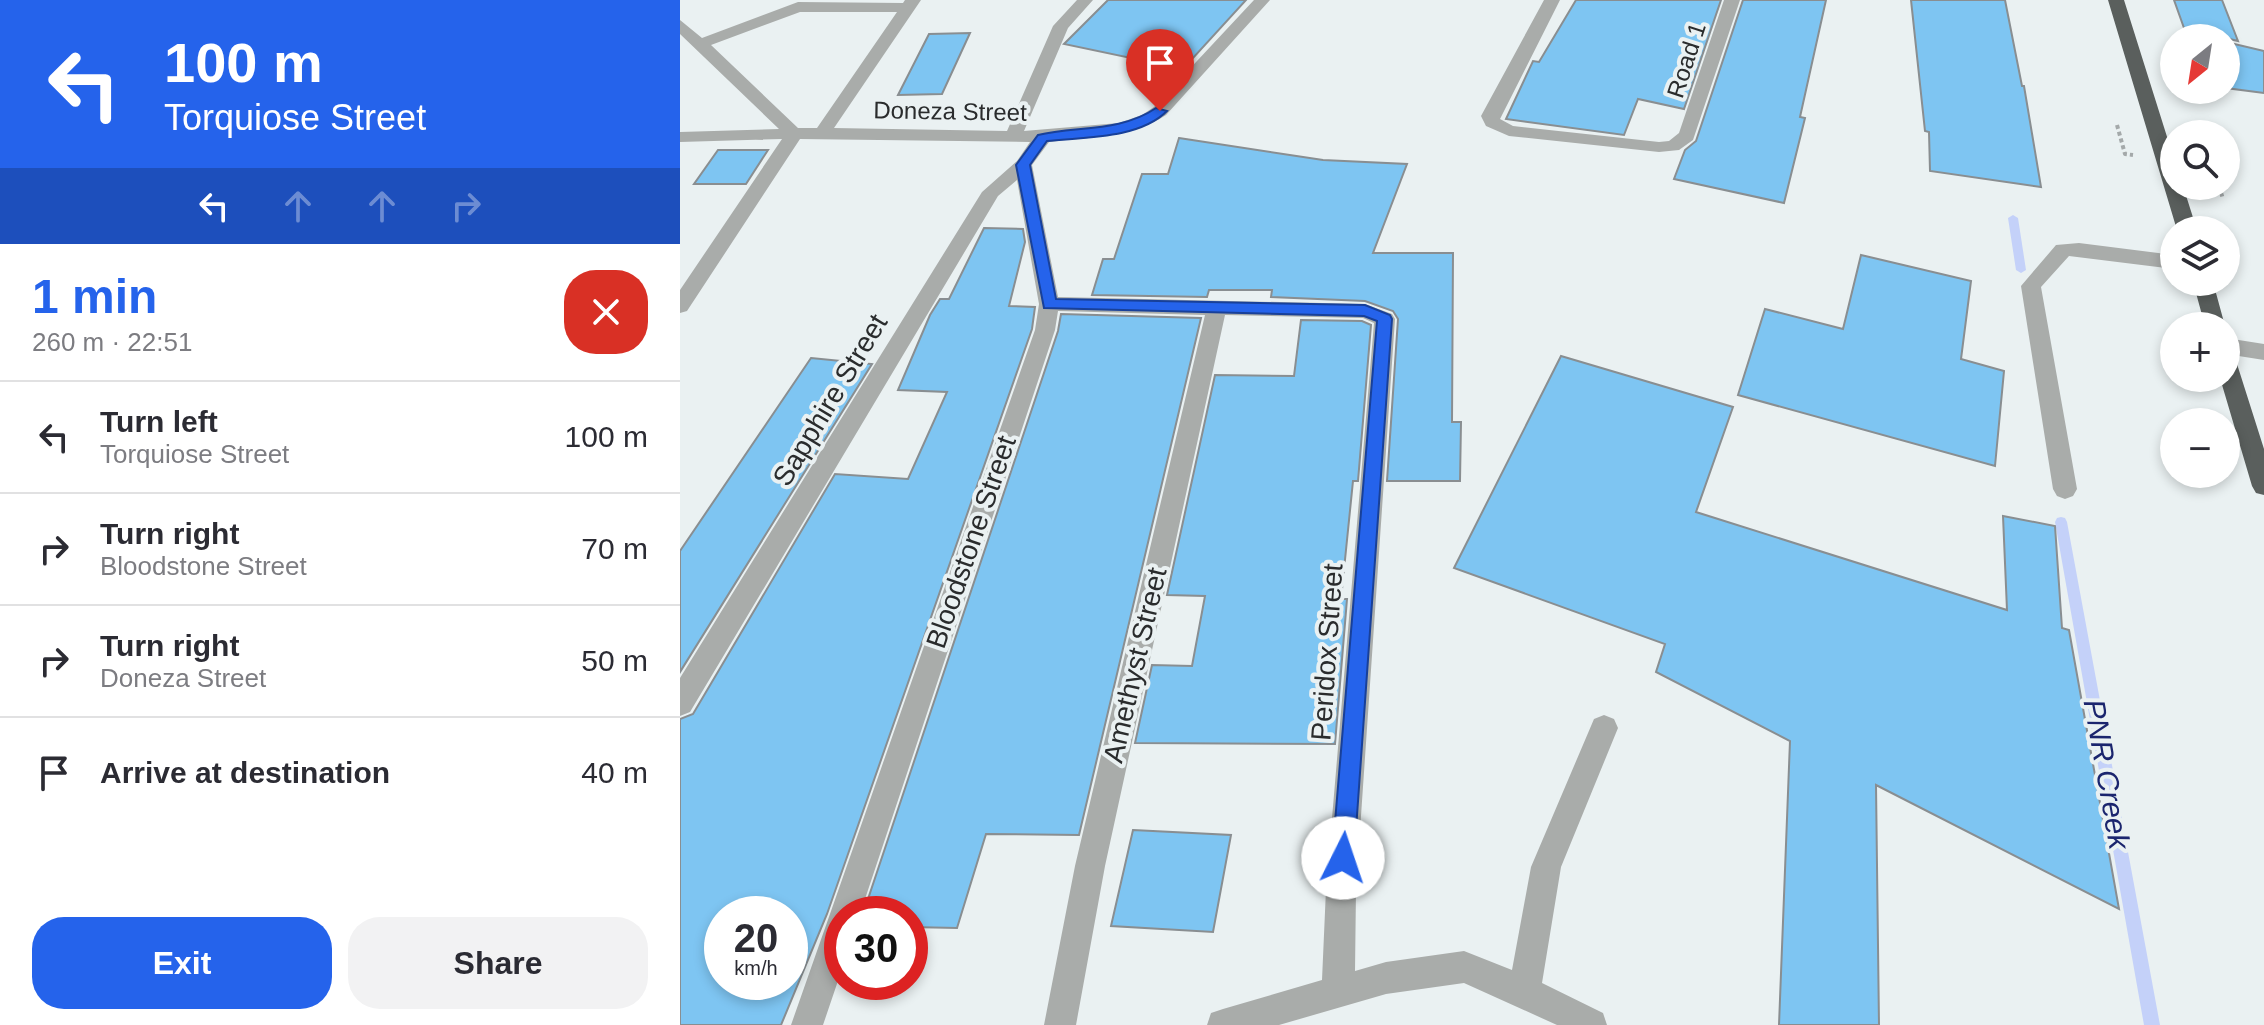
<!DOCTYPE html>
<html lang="en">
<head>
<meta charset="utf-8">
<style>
	body { margin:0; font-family:Arial,sans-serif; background:#f2f2f3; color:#2b2b33; height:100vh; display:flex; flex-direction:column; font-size:30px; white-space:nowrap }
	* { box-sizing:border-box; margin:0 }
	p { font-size:26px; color:#7c7c81 }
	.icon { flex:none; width:44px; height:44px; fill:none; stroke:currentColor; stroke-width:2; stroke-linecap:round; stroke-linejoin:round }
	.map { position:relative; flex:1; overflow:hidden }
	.drawer { display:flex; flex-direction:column; background:#fff; width:680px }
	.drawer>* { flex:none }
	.guide { background:#2563eb; color:#fff; overflow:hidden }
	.needle { width:52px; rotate:210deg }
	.tools { position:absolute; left:1480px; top:24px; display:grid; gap:16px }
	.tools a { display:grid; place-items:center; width:80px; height:80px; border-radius:50%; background:#fff; box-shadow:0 4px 12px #0003; font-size:40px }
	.speed { position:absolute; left:24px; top:896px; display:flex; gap:16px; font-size:40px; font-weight:700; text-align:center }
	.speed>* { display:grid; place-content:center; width:104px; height:104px; border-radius:50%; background:#fff; box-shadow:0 4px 12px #0003; line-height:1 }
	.speed small { font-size:20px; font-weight:400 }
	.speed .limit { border:12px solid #d22; background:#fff; color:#111 }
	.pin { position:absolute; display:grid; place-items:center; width:68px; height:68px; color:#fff; margin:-82px -34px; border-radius:50% 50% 50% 0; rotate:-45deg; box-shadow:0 0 8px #0007 }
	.pin .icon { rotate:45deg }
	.me { position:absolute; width:88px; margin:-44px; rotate:4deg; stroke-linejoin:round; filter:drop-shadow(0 0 6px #0008) }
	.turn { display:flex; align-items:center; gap:28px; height:168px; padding:0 32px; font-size:36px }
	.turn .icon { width:104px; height:104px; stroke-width:2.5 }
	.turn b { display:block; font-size:56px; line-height:68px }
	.lanes { display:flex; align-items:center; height:76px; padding:0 32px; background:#0003; justify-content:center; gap:40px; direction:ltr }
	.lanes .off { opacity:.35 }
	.round { display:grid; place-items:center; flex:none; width:84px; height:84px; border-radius:32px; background:#f2f2f3 }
	.headline { display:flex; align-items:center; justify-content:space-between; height:136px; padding:0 32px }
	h1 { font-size:48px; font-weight:700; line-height:60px; color:#2563eb }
	.action { display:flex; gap:16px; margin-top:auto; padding:16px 32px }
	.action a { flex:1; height:92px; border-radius:32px; background:#2563eb; color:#fff; font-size:32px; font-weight:700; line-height:92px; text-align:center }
	.action a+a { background:#f2f2f3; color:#2b2b33 }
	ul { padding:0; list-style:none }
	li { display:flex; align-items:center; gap:24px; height:112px; padding:0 32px; border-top:2px solid #e1e1e2 }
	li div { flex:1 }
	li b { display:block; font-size:30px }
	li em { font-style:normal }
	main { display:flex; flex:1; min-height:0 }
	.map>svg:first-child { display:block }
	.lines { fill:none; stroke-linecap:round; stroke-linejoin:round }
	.stream { fill:#c4d1f9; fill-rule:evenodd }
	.building { fill:#7ec5f2; stroke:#898e91; stroke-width:2; fill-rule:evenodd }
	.path { stroke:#a4a9aa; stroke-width:4; stroke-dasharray:4 3; stroke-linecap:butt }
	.minor { fill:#a9acaa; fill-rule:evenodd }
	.highway { fill:#5a5f5d; fill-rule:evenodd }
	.route { fill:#2563eb; stroke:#184099; stroke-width:2 }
	.labels { text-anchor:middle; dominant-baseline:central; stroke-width:8; stroke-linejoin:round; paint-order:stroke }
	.far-street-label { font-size:24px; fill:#2a2c2d; stroke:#eaf1f2 }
	.street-label { font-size:28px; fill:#2a2c2d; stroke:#eaf1f2 }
	.water-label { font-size:30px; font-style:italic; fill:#1b256e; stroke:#eaf1f2 }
</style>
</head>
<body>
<main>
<section class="drawer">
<div class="guide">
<div class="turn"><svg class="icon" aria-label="left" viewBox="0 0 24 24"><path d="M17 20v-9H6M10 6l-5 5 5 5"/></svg><div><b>100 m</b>Torquiose Street</div></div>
<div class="lanes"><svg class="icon" aria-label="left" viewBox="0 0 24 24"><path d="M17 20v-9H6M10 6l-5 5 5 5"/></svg><svg class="icon off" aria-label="ahead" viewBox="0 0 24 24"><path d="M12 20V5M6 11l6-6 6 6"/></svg><svg class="icon off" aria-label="ahead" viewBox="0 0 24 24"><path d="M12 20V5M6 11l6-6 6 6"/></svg><svg class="icon off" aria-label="right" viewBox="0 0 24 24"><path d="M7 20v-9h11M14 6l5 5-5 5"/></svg></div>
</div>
<div class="headline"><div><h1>1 min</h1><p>260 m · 22:51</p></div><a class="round" style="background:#d93025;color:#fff"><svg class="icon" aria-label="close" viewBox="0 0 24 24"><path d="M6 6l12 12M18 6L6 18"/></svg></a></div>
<ul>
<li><svg class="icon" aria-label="left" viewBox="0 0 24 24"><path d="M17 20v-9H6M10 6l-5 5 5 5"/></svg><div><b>Turn left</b><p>Torquiose Street</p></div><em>100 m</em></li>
<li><svg class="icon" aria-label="right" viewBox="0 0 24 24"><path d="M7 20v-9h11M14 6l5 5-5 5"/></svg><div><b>Turn right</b><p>Bloodstone Street</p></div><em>70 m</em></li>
<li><svg class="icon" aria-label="right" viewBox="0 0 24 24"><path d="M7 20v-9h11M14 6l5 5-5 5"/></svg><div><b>Turn right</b><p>Doneza Street</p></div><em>50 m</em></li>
<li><svg class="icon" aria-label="arrive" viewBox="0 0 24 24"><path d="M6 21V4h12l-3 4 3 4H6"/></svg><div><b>Arrive at destination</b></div><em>40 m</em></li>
</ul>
<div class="action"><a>Exit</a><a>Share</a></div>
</section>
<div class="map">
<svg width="1584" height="1025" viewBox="0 0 1584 1025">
	<rect width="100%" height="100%" fill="#eaf1f2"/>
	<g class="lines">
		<path class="stream" d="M1333,215l5,3 8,52 -5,3 -5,-3 -8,-52z
			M1381,517l4,1 2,4 93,503h-16l-89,-503 2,-4z"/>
	</g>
	<path class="building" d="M428,0h138l-63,69 -119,-25z
		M896,0h145l-37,109 -46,-10 -14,36 -118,-16 27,-58 6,1z
		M1063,0h83l-26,117 5,1 -21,85 -110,-24 11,-29 11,-9z
		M1231,0h94l17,86h2l17,101 -111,-16 -1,-39 -4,-1z
		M1494,0h48l16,41 -54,-13z
		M290,33l-28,61 -44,1 31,-61z
		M1546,42l38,9v42l-38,-5z
		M499,138l144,22 84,4 -34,89h80l-1,169h9l-1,59h-73l11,-162 -5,-8 -28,-10 -94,-4 1,-7h-63l-2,7 -115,-2 11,-36h11l28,-85h26z
		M38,150h50l-22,34h-52z
		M304,228l39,1 2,13 -16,64 26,1 -3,22 -205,585 -46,111h-101v-306l13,-5 142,-240 73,5 39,-87 -49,-2 32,-75 10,-16h9zM42,914h68v68h-68z
		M1181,255l110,26 -10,78 43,12 -9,95 -257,-71 27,-86 78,20z
		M381,314l140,4 -122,517 -93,-1 -29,94 -47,-1v-13h-47l195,-583z
		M621,320l61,1 9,4 -13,156h-5l-12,118h6l-12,145 -200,-1 17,-78 40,1 13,-70 -38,-1 48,-220 79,1z
		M881,356l172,51 -37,105 311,98 -4,-94 52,10 7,102 7,2 50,279 -243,-124 3,240h-100l11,-284 -134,-69 9,-28 -211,-76z
		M131,358l61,6 -192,308v-121z
		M453,830l98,5 -18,97 -102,-6z"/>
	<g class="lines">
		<path class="path" d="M1437,125l8,29 8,1
			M1539,186l4,13"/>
		<path class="minor" d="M225,0h16l-87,128 173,3 46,-105 24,-26h16l-25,28 -44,103 95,-8 23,-8 12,-8 100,-107h16l-104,115c-34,23 -78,22 -117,27l-17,23 26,132 307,7 27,10 3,5 -39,570 -1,82 31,-9 78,-11 48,19 19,-103 63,-148 10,-4 10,4 4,9 -57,139 -19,116 61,30 4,12h-50l-93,-42 -78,11 -107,31h-72l4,-12 12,-4 99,-29 4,-91 48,-566 -11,-5 -138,-3 -120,551 -29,159h-32l31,-159 130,-551 -147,-4 -3,19 -195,584h-18v55l-19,56h-32l244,-695 4,-26 -22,-124 -19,16 -308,516 -10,4v-38l302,-486 35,-31 13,-19 -230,-3 -113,172 -7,2v-23l102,-151 -102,3v-10l99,-3 -99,-95v-14l22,18 96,-36 105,1zM120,12h97l-80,116h-19l-87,-83z
			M864,0h16l-60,119 13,7 146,16 10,-1 10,-8 45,-133h16l-47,140 -14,10 -20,2 -150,-16 -23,-10 -5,-10z
			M1399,243l95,12v14l-105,-13 -28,31 36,202 -4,7 -8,3 -8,-3 -4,-7 -32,-203 35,-41z
			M1546,338l38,6v16l-38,-6z"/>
		<path class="highway" d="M1428,0h16l50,159v27h9l14,44h-20z
			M1513,282h20l12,44h-20z
			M1546,356l8,2 3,6 27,85v46l-8,-2 -4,-7 -32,-108h6z"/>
	</g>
	<path class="route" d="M476,108l11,3c-28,28 -83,26 -120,30l-17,24 26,134 309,6 25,10 2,4 -38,539 -3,8 -8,3 -8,-3 -3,-8 45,-537 -13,-5 -320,-8 -28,-143 22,-30c39,-9 83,-3 118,-27z"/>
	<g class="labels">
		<g class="far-street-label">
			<text transform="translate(1006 60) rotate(-72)">Road 1</text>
			<text transform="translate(270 111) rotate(1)">Doneza Street</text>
		</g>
		<g class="street-label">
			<text transform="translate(150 400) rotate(-59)">Sapphire Street</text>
			<text transform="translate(291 542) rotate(-71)">Bloodstone Street</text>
			<text transform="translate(647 652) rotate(-86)">Peridox Street</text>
			<text transform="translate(455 665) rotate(-77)">Amethyst Street</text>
		</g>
		<g class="water-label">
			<text transform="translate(1427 774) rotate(80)">PNR Creek</text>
		</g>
	</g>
</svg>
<div class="tools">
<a><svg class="needle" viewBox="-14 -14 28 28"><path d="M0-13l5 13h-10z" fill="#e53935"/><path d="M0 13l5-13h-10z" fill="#7c7c81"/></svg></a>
<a><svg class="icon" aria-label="search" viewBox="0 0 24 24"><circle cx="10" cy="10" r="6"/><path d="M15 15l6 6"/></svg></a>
<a><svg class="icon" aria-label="layers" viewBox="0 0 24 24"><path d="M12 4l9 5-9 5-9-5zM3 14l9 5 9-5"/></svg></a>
<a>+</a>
<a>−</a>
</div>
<div class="speed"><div>20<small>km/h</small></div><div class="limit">30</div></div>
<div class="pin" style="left:480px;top:111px;background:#d93025"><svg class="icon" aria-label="arrive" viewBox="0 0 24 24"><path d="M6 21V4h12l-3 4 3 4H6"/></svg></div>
<svg class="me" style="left:663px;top:858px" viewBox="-20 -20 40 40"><circle r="19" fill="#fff"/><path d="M0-13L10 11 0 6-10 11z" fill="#2563eb"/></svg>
</div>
</main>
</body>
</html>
